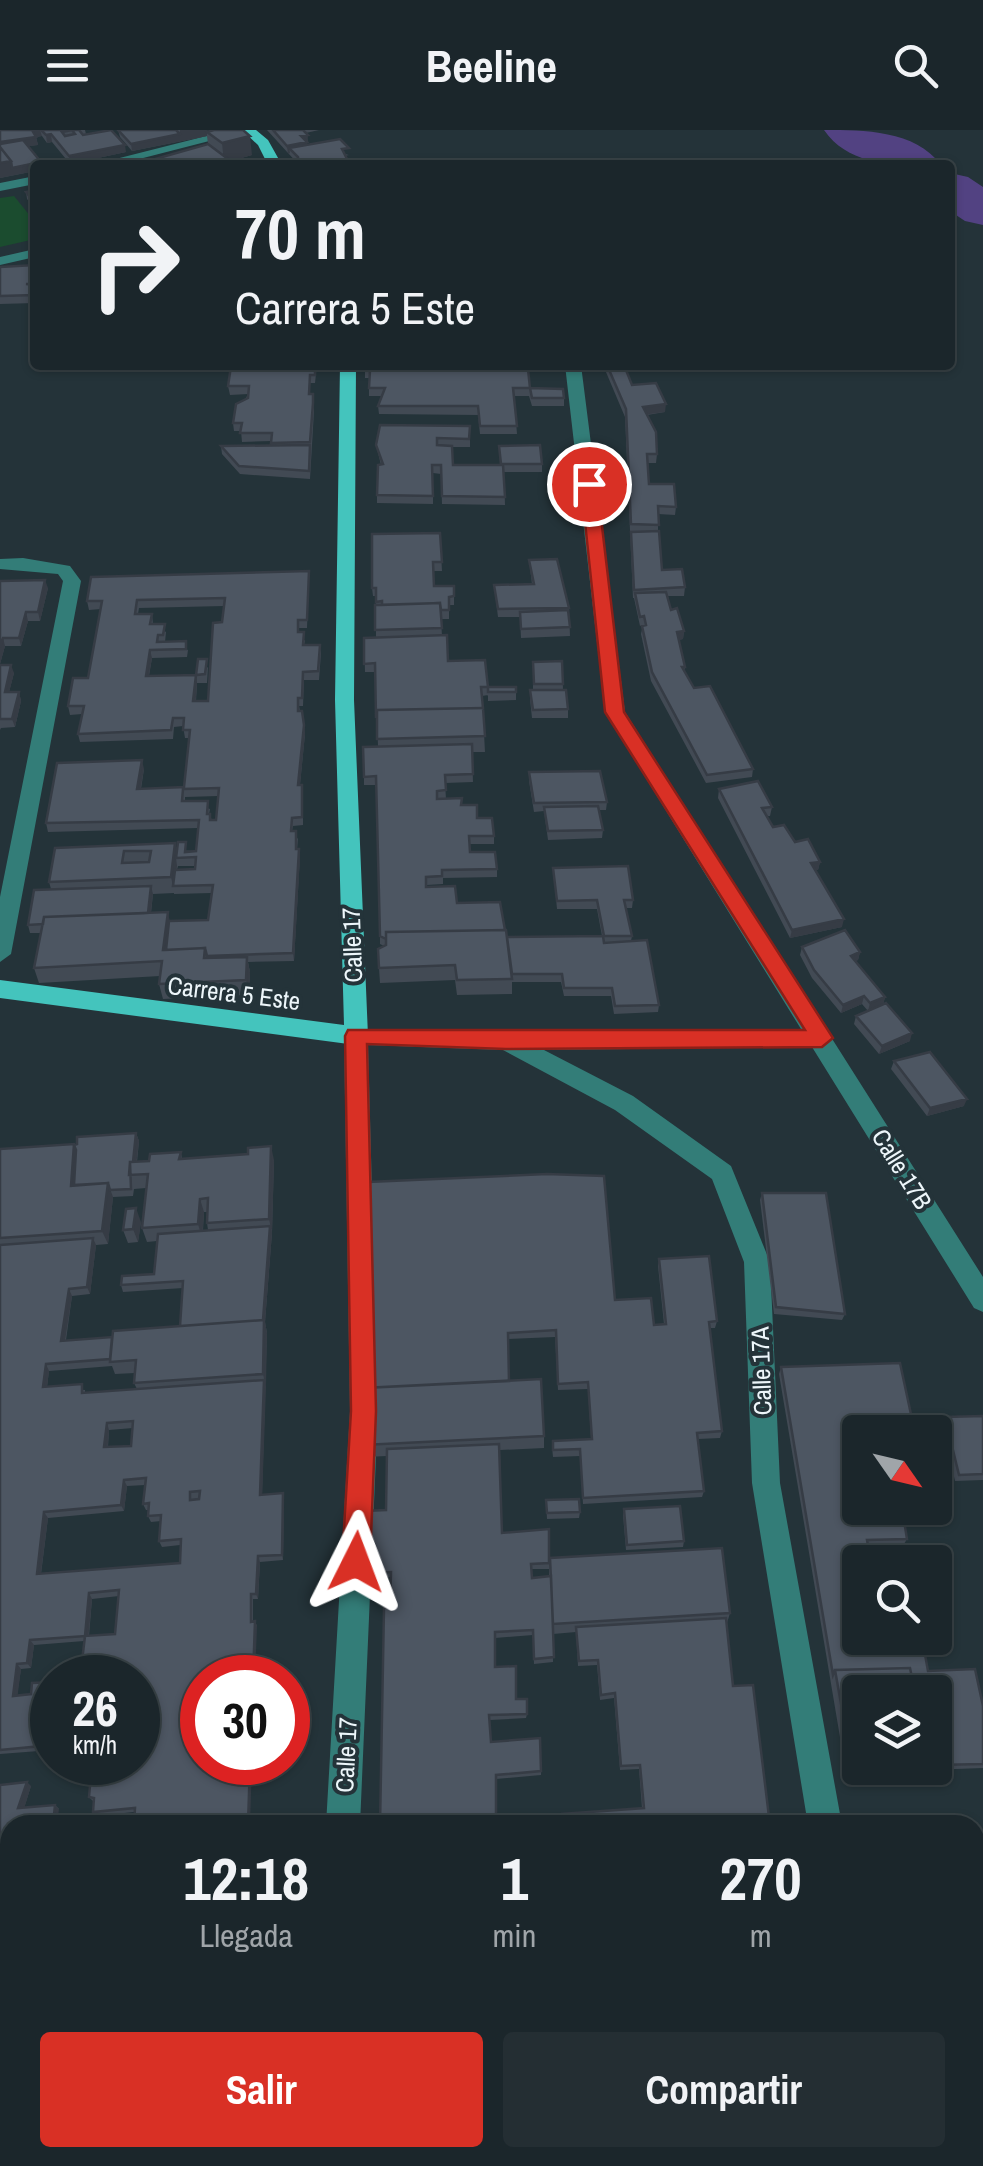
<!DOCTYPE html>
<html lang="es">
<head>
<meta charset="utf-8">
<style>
	body { margin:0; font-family:"Archivo Narrow",sans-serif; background:#242e33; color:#f1f3f6; height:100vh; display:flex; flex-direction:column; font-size:38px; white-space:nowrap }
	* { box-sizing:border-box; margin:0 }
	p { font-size:32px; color:#a0a5a9 }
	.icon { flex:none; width:55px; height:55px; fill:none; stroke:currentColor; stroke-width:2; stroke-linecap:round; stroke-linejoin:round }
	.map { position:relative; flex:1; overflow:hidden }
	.details { position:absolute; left:0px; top:1685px; width:985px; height:352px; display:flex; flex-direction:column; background:#1b262b; border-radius:30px 30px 0 0; box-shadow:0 2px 8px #0004,0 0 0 2px #394347 }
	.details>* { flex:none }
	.top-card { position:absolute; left:30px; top:30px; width:925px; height:210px; border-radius:10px; box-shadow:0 2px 8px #0004,0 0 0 2px #394347; background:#1b262b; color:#f1f3f6; overflow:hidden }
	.needle { width:65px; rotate:124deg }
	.buttons { position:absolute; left:842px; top:1285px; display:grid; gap:20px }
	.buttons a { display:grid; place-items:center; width:110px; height:110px; border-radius:10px; background:#1b262b; box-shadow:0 2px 8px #0004,0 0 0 2px #394347; font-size:50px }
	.speed { position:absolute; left:30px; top:1525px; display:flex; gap:20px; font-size:50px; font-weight:700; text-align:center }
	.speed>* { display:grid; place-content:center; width:130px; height:130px; border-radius:50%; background:#1b262b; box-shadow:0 2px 8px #0004,0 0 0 2px #394347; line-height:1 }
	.speed small { font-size:25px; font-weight:400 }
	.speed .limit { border:15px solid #d22; background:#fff; color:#111 }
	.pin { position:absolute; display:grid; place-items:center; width:85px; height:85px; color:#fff; margin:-42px; border:5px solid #fff; border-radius:50%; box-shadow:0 2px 10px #0007 }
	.me { position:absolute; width:110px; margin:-55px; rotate:3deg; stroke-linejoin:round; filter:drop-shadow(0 0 8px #0008) }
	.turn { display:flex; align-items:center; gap:35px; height:210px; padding:0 40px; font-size:45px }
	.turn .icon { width:130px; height:130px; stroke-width:2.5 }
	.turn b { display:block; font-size:70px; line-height:85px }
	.eta { display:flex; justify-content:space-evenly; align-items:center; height:170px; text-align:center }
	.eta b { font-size:60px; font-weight:800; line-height:70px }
	.cta { display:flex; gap:20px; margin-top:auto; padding:20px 40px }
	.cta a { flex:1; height:115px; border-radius:10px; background:#d93025; color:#fff; font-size:40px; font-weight:800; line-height:115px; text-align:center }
	.cta a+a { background:#242e33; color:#f1f3f6 }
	header { display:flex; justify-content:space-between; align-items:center; height:130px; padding:0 40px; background:#1b262b; font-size:45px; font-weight:800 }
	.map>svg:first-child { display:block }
	.green { fill:#1b4c2f }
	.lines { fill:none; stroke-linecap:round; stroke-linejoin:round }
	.river { fill:#524282; fill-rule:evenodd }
	.minor { fill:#337d78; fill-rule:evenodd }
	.major { fill:#44c4bd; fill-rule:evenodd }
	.wall { fill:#424a54; fill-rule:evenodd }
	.shaded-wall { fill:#363c45 }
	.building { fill:#4d5662; stroke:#363c45; stroke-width:2.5; fill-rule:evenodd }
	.route { fill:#d93025; stroke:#8d1f18; stroke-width:2.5 }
	.labels { text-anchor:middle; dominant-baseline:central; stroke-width:8; stroke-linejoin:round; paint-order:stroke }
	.street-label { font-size:25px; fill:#edf6fa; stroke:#243339 }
</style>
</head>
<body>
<header><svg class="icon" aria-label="menu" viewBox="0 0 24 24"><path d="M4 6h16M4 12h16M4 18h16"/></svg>Beeline<svg class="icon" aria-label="search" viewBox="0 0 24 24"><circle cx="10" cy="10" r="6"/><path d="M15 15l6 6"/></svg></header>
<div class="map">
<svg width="983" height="2036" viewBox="0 0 983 2036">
	<rect width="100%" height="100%" fill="#243339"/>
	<path class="green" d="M14,66l21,26v17l-35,8v-49z"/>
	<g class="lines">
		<path class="river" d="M824,0c40,0 91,0 117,35 -41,0 -91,3 -117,-35z
			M950,43l18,4 15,10v38l-18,-4 -15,-10z"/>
		<path class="minor" d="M230,0h22l-136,35h-24z
			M35,46v8l-35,7v-8z
			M35,119v8l-35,8v-8z
			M565,235h16l44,347 358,565v35l-9,-4 -162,-261 -268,3 89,46 98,70 39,96 10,221 62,342h-34l-56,-342 -8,-221 -32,-83 -97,-69 -112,-60 -135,-5 10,366 -18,414h-34l24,-414 -6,-375 4,-6 453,-1 -196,-317z
			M23,428l47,8 11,15 -70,373 -11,8v-65l63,-316 -5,-7 -58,-5v-10z
			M983,1801v34l-8,2v-34z
			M975,2010l8,4v22h-31l3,-8h20z"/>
		<path class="major" d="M242,0h14l12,10 14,25h-14l-10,-20z
			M340,235h16l-2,335 14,336 -12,9 -356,-47v-18l344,45 -9,-325z"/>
	</g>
	<path class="wall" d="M0,0h85l1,4 40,18 -56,12 -18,-22 -5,1 -5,-7 -6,1 2,8 -10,1 7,25 -35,7z
		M118,0h89l1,2 44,23 -21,6 -23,-17 -1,-8 -75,15 -12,-14z
		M267,0h52l-13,3 2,9 -1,1v2l42,10 -50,10z
		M35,60v19l-8,-10 -1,-7z
		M35,135v38l-35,1v-37z
		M252,235h65l-2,18h-5v11h3l1,17 -4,68 -70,-5 -18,-20 -1,-8h50v-5l-29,1 -1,-11h-7l-1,-8 15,-29 -18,1 -2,-9z
		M365,235l101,5 98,28v8h-32l-3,-10h-15l3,38h-37l-2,-19 -99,-1 -1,-8 4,-10h-13v-18h-4z
		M603,235h28h-7l8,20 33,27 -18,3 10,39 -1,9h-8l1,21 27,23 -1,8 -17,-1v17l4,39 23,17 -1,9h-16l3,14 13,21 -1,8 -5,1 7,27 -1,5 10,16 59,81 -1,8 -46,6 -55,-102 -10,-47 2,-9 -3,1 -6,-28h-1l-8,-181z
		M470,296v21h-18l1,18h47l-1,-19 43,18v8h-38l1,33 -63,-1 -1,-30 -8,-1v31l-56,-1v-8l4,-30 -5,-20z
		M440,403l2,38h-9l1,15h20v19h-5v14h-8l1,17 6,25 40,26v8l-6,1 3,56h-13l1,30 -28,1 1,16 15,6 33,31v8h-24v8l27,17v8l-54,1v6l-16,1v2l78,43 2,7 95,-1 -5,-27h-40l-4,-41 80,32 -1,8h-6l6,28 -1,5 28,64 -1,7 -44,2 -3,-18h-47l-3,-14h-49v12l-55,1 -2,-15 -75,3 -1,-15 5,-22 -4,-2v-8l-4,-151h-12v-8l14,-31 -3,-74h-10l-1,-34 12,-1v-41h-3l-1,-8z
		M529,430l40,48 1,28 -49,2 -1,-21h-22l-4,-32 38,-1z
		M309,441l-2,57h-8v4l6,9 -1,4h16l1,8 -2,27h-15l-1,26h-4l6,28 -5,51 3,9v31l-10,1 -1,5 6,8 -1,10 3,8 -6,104 -46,1 2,10 -1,23 -86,4 -4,-15 1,-8 -121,7 -5,-15 7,-35h-11l-2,-8 23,-36 -2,-7 6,-34 120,-5 2,7 19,1 2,-23 -150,4 -2,-9 98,-54 -3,20 43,-2 5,-49h-4l-2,-12 -9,1 -1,12 -93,3 -2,-8 4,-20 -12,1 -2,-9 20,-28 13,-69 -12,1 -2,-9zM224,476l-16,95h-12l1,-18h10l1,-16 -12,8 -47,1 3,-18 35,-1 1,-7 -23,-8 1,-10 -13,-8 -1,-10h-14l1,-6zM218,666l-2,24h-4l-3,-6 1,-5 -25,-8v-4zM178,736h18l-1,3 -18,1zM174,763v1l37,-1 -3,27 -38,1 -19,-8 2,-19z
		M0,451l48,7 -8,33h-12l-7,25h-16l-5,18z
		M562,531l1,29 5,19v9h-36l-2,-19v-9h3v-28z
		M0,535l14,8 -5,19h10l2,9 -6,26 -14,1 -1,2z
		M488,557h28v13l-28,1z
		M529,642l78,30 -1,8h-7l4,20 -1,8 -54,2 -4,-29 -10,1 -5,-31z
		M719,659l53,18 -2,9h-3l6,11 47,35 -2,8h-3l27,57 -52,11 -72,-140z
		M802,817l58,5 -2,8 -3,1 30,36 -2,8 -15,6 -6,-7 -21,9 -29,-35 -12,-23z
		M856,886l54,25 -31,13 -25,-30z
		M894,931l70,45 -37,10 -36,-47z
		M136,1003l3,8 -2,21 12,-1 32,-9 1,7 92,1 -2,73 -7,89 2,11 -5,161 22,5 -1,61 -23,2 -2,37h-5v23l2,-1 2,5 -123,186 -38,4 -3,-4 1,-10 -5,-5 49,-119 -54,-37 -50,4 -3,23 -10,1 -4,26 14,-1 21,-11v67l-52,4v-605l74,-4zM146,1058l-4,40 5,14 10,-1 -3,33 -33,11 2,7 60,-4 -3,38 -68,11 -46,3 6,-44 18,-2 6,-49 12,-1 5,-47 20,-1 1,-7zM204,1082h3v11l1,7h-5zM112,1236l3,8 20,-1 -1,10 3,6 -52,4v-3l-38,-3 2,-16zM133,1298l-2,18 -23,1 1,-17zM145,1355l-2,19 3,6h2v6l3,6 10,-1 -2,20 3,6 18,-2v18l-139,11 7,-56 76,-7 3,-25zM119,1466l-4,38 -26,2 3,-37z
		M368,1052l247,118 39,25 10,-1 -6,-58 1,-7 58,62 -2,7h-5l12,103 -2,7 -22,1 6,52 -2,6 -119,7 -3,-48 -27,1 -1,-10 1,-6 38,-2 -3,-50 -30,1 -3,-53 -47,2 1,42 35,55v12l-44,2 2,83 47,30 181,50 -3,10 6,63 37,139 -128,-17 -3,-39 -19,1 -6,-72 -14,2 -3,-35 -19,1 -2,-34 -23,2v28l-19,2 -1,-29 -38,3v29l32,47 -1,4 -36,2 1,22 50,29v4l-45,4 -106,-172 1,-30 -30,2 -1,-5 26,-64 1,-54 -22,1 -2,-12zM532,1439h17v7l-17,2z
		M762,1063l83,121 -3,6 -68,-6 -14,-114z
		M141,1092l-3,20 -10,1 -5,-13z
		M781,1237l131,52 -3,6 -53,1 4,82 47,31 -3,5 -36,2 -8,92 68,33 55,35v62l-137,5 -67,-399zM860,1562h75v76h-75z
		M983,1286v64l-28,1 -13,-57 3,-7z
		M546,1370l34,12 -1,6 -32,1z
		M624,1379l60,32 -1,6 -57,3 -3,-35z
		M0,1655l31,1 -7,22 31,-3 4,4 -49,16v28l-10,1z"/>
	<path class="shaded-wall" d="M32,0h8l2,6 -6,1 2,8 -38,5v-8z
		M180,0h27l1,3 -1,-1v4l-75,15 -1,-7 49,-10z
		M51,4l1,8 -5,1 -1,-8z
		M308,5l-1,15 -18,-2 1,5 -2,1 -1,-8 14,-10z
		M250,6l2,19 -28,8 -2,-20z
		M125,15l1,7 -56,12 -1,-8z
		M347,29l1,6h-40z
		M11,31l30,1 1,3h-7v6l-35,7v-15z
		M666,274l-1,8 -23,3 1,-8z
		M45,450l3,8 -8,33 -2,-9z
		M26,482l2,9 -7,25 -2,-8z
		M684,501l-1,8 -7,2 1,-9z
		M3,508l2,8 -5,18v-17z
		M150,520l2,8 -5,27 -1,-9z
		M11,535l3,8 -7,27 -2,-8z
		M196,545l1,8 -2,27 -2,-9z
		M19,562l2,9 -6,26 -3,-8z
		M304,595l1,9 -6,60 -1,-9z
		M142,630l2,9 -5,28 -2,-8z
		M175,713l3,15h-2l1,8 -2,20h-2l-2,-9z
		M299,719l1,8 -6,104 -1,-8z
		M820,732l-2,8 -9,1 2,-8z
		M151,756l2,8 -4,35 -2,-8z
		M168,782l3,16 -3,29 -5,-7z
		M844,789l-2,8 -52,11 2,-8z
		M860,822l-2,8 -10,4 3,-8z
		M247,827l3,15 -1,23 -3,-15z
		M864,866l-2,8 -21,9 2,-8z
		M885,867l-2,8 -15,6 2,-8z
		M912,903l-2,8 -31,13 3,-8z
		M967,969l-3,7 -37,10 3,-8z
		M136,1003l3,8 -4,33 -3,1z
		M74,1014l5,14 -5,34 -3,-6z
		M271,1016l3,14 -2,73 -3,-14z
		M108,1053l5,14 -5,47 -6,-13z
		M200,1069l4,13 -2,26 -4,-14z
		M136,1078l5,14 -3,20 -5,-13z
		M270,1096l2,7 -7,89 2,11 -1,54 -3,-13 -1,-48z
		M93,1108l3,7 -6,49 -3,-7z
		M69,1159l3,7 -8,51 -3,-6z
		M46,1234l3,7 -3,23 -3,-7z
		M264,1250l2,7 -4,114 -2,-6z
		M107,1293l2,7 -2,24 -3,-7z
		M124,1350l3,6 -3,25 -3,-6z
		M283,1363l1,6 -1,61 -1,-5z
		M44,1382l4,6 -8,62 -3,-6z
		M258,1426l2,6 -2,37 -2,-5z
		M89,1463l3,6 -4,42 -3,-5z
		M255,1491l2,5 -2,52h-2z
		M30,1510l4,5 -3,23 -4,-5z
		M17,1534l4,5 -4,31 -4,-4z
		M250,1632h2l-2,63h-2z
		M27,1652l4,4 -8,26 -5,-4z
		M55,1675l4,4 -2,16h-4z"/>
	<path class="building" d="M0,0h34h-2l4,7 -36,5z
		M41,0h38l4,5 28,-5 14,15 -56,11 -18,-22 -5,1zM72,0l3,4 -10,2 -3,-4z
		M118,0h58l4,4 -49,10z
		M214,0h29l7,6 -28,7 -15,-11z
		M273,0h30l5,5 -7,1 6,6 -20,4z
		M340,9l9,9 -7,1 5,10 -48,6 -1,-8 -9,-9z
		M23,10l18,22 -29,6 -1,-7 -11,-14v-3z
		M208,14l28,21h-102z
		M0,17l11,14 -11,2z
		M35,60v13l-9,-11z
		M35,135v19h-9l9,1v10l-35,1v-29z
		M252,235h63v10h-5l-1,19h4v9l-3,39 -39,1 1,-10h-32l2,-10h-9l3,-19 12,-6 1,-12h-21l3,-20z
		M365,235h101v5l62,-1 2,19h-17l4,38h-37l-2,-20h-100l7,-18h-16l1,-18h-5z
		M607,235h17l8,20 24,-2 10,21 -23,3 13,25 1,22h-10l2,30h25l2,23 -18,-1 1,19 -28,-1 -5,-115z
		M530,258l33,1 1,9h-32z
		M380,295l90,1 -1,13 -32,-1v7l15,1 1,19h50l2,32 -63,-1 -1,-31h-9l1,31 -56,-1 1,-30 5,-1 -7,-19z
		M310,315l-1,26 -70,-5 -18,-20z
		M540,315l2,19h-41l-2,-18z
		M659,401l3,39 20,-1 3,18 -51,3 -3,-58z
		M440,403l2,29h-9l1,24h20v10l-5,1v13h-8l-1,-7 -58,2v-4l-6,1v-14h-4v-54z
		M557,429l12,49 -71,1 -4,-24 40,-1 -5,-24z
		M309,441l-2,49h-9v12h6l-1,13h17l-2,26 -15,1 -1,26h-4v13h4l2,14 -6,60h4v32l-10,1 -1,13h5v18h3l-6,104 -86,3 -2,-8 -39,2 3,-29 39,-1 5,-35 -40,1 2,-16 20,-1 1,-12 -20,1 2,-16h8l-1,10 11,-1 3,-31 -153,3 11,-60 85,-3 -5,29 47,-2 6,-57h-7l1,-12h-11l-2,12 -93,4 6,-28h-16l5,-28h15l14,-77h-15l4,-24zM225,468l-3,24 -9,1 -5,78h-15l3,-26 -50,1 4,-26 36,-1v-8l-29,1 1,-7h5l2,-11h-15l2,-10h-17l2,-14zM219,658l-3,32h-6v-6h-3l1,-13h-26l1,-12z
		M45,450l-7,32h-12l-7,26h-16l-3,9v-66z
		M666,462l5,18 6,-2 7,23 -7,1 8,35h-3l12,21 16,-2 43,83 -46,6 -55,-103 -10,-46 4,-1 -2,-9 -4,1 -5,-24z
		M440,473l2,25 -67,2v-25z
		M568,480l2,17 -49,2 -1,-17z
		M447,505l1,26 37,-1 3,27h-7l2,21 -106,2 -1,8 -1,-55 -11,1v-26z
		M198,529h9l-2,15 -9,1z
		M562,531l1,23h-29l-1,-22z
		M0,535h11l-6,27h14l-7,27h-12z
		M488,557h28v5h-28z
		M530,560h36l2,19 -35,1z
		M483,578l2,28 -108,3v-29z
		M472,614l1,30 -28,1 1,15 -9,1v8l25,-1 -1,7h16v13h15l2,18h-25l1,16h25l2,17 -55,1v6l-16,1v10l29,-1 2,17 43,-1 5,28 -119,2v7l-6,-3 -4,-160 -12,1 -1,-30z
		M600,641l7,31 -73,1 -5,-31z
		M758,651l14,26 -10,1 11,19 11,-2 11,17 13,-3 12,23 -9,1 33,56 -52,11 -73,-141z
		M598,676l5,24 -55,1 -4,-24z
		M175,713l-4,34 -122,5 6,-34zM124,721h27l-2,11 -27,1z
		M628,736l5,34h-9l8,36h-28l-7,-36 -40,1 -4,-33z
		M151,756l-3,27 -104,4 -1,7 -15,1 6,-35z
		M168,782l-5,38 42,-2 -1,10 43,-1 -1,23 -87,4 3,-23 -128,7 10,-51z
		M506,800l6,49 -55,1 -2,-15 -76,3 -1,-19 8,-4v-13z
		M845,800l15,22 -9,4 34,41 -15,6 -6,-7 -21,9 -29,-35 -12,-23z
		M603,806l1,7 43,-3 12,65 -44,1 -3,-18h-48l-2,-14h-50l-5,-37z
		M886,873l26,30 -30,13 -26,-30z
		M930,922l37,47 -37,9 -36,-47z
		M136,1003l-3,29h-3l1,27 -21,1 -2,-7 -34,2 2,-35 -2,-5 3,-1v-7z
		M74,1014l-3,42 37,-3 -6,48 -102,7v-89z
		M271,1016l-2,73 -62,4 1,-25 -8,1 -2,25 -56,4 6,-54 -19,1 1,-13 19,-1 1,-7 31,-2 -2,7 69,-5v-6z
		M547,1044l57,2 11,124 36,-2 3,27 12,-1 -7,-65 50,-3 8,65 -8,1 13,109 -25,2 7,58 -121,7 -3,-49 -27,1v-9l39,-2 -4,-57 -30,2 -2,-54 -48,3 1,48 -144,7 3,-206z
		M762,1063h64l19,121 -69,-7z
		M136,1078l-3,21 -10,1 3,-21z
		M270,1096l-7,94 -83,6 3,-45 -62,4 1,-9 32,-2 4,-40z
		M93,1108l-6,49 -18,2 -8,52 51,-4 -2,22 -64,5 -3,23 39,-3v9l182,-13 -4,115 23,-2 -1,62 -24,1 -2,38h-5v28l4,-1 -2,57h-51v84h48l-2,63h-114l1,-17 -42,4 1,-14 -5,-1 3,-35h46v-84h-58l5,-42 -55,4 -3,23 -10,1 -4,32 18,-2 1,-11 20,-1 -3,25h3v38l-52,5v-505zM133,1291l-2,25 -27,1 3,-24zM146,1348l-3,26 6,-1 -1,13 13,-1 -2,26 22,-2 -1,24 -143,11 7,-62 77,-7 3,-25zM200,1361l-1,8 -9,1v-8zM119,1460l-4,44 -30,2 4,-43z
		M264,1190l-1,54 -129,9 2,-23 -26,2 3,-31z
		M900,1233l12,56 -57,1 5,28v60h20v1l22,-1 5,31 -40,1 4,22h-11v76h62l6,33 47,-2 8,37v58l-48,1v-73h-20l-5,-24 -75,2 -2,5 -52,-308z
		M541,1249l3,57 -181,9 1,-57z
		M983,1286v58l-24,1 -14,-58z
		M499,1314l3,89 47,-4v34l-18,1 1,14 19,-2 3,81 -20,2 -1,-29 -38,2v35l21,-1v33h11v15l-38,1 2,27 49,-4 1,33 -45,4v50h-116l4,-217 6,-1 1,-35 -31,2 3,-63 23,-1 1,-61z
		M579,1369l1,13 -33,1 -1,-13z
		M680,1376l4,35 -57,4 -3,-36z
		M722,1418l8,65 -177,11 -3,-66z
		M726,1488l7,68 20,-1 17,140h-208v-11l82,-6 -4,-43 -19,1 -6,-73 -14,2 -3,-35 -19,1 -3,-34z
		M910,1538l5,24h-55v73h-8l-17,-95z
		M27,1652l-9,26 37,-3 -2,20h-43v24l-10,1v-65z
		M10,1733v51l-10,1v-51z"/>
	<path class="route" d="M589,350l8,4 27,228 209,326 -11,9 -316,2 -139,-5 9,367 -6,151 -4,9 -10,4 -10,-4 -4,-9 9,-151 -6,-375 3,-6h457l-200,-318 -24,-228z"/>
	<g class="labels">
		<g class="street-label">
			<text transform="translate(352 815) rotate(-92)">Calle 17</text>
			<text transform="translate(234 863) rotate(7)">Carrera 5 Este</text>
			<text transform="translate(902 1039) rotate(58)">Calle 17B</text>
			<text transform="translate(761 1241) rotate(-92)">Calle 17A</text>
			<text transform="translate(346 1625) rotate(-87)">Calle 17</text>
		</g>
	</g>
</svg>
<div class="buttons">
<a><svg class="needle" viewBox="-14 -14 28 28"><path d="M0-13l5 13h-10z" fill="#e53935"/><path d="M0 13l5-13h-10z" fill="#a0a5a9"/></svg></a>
<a><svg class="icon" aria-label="search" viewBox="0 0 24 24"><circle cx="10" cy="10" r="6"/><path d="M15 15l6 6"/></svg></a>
<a><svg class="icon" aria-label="layers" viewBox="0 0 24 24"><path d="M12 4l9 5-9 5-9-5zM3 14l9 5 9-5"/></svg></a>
</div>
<div class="speed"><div>26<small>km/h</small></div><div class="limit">30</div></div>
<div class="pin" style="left:589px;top:354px;background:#d93025"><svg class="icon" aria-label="arrive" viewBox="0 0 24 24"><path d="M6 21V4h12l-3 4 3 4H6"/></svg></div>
<svg class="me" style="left:356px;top:1432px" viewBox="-20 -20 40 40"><path d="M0-17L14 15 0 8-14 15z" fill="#d93025" stroke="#fff" stroke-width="4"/></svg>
<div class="top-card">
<div class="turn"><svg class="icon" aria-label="right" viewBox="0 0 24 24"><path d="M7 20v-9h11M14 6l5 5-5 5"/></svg><div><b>70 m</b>Carrera 5 Este</div></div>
</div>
<section class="details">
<div class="eta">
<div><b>12:18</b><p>Llegada</p></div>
<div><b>1</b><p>min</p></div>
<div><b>270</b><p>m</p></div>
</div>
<div class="cta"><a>Salir</a><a>Compartir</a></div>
</section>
</div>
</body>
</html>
